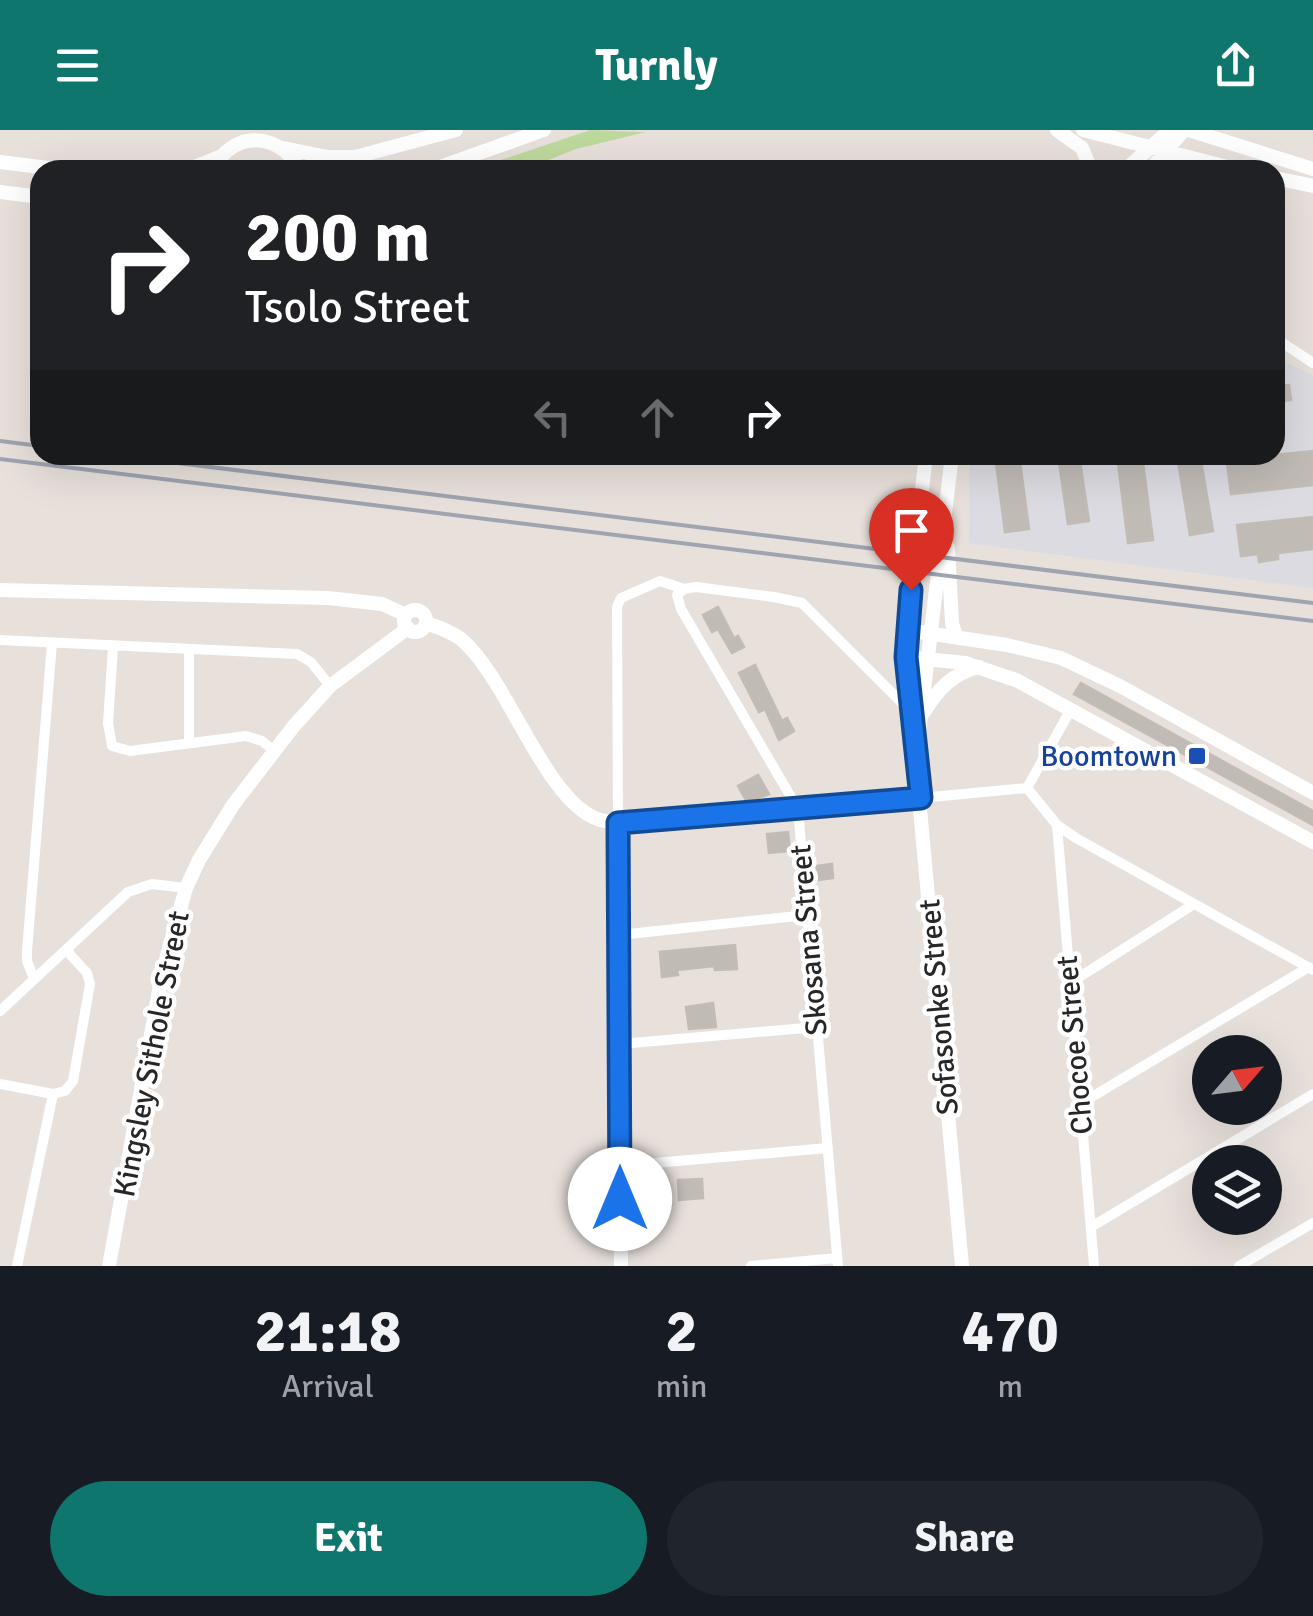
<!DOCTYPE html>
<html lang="en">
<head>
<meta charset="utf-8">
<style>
	body { margin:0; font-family:Signika,sans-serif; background:#20242c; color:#f1f3f6; height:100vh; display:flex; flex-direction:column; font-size:38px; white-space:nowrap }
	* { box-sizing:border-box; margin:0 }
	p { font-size:32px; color:#9ea1a6 }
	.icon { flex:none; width:55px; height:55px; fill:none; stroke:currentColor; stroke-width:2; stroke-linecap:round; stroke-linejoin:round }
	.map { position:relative; height:1136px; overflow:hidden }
	.side { display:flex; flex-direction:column; background:#171b24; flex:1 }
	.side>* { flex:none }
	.banner { position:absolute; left:30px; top:30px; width:1255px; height:305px; border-radius:30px; box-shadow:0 10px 40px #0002; background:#202124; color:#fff; overflow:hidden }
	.needle { width:65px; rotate:62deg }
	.tools { position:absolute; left:1192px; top:905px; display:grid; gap:20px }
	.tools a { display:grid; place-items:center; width:90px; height:90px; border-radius:50%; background:#171b24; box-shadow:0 10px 40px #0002; font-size:50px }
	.pin { position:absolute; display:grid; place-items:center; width:85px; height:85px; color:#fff; margin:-102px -42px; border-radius:50% 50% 50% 0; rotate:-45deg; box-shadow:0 0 10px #0007 }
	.pin .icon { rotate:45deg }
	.me { position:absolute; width:110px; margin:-55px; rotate:0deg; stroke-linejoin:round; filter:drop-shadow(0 0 8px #0008) }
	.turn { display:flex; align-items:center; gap:35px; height:210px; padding:0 50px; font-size:45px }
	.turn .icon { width:130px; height:130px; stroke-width:2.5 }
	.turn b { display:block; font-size:70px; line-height:85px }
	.lanes { display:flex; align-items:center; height:95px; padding:0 50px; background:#0003; justify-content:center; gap:50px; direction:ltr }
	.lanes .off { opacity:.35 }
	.eta { display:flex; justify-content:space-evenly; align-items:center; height:170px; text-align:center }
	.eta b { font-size:60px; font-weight:700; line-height:70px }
	.button { display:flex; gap:20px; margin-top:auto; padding:20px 50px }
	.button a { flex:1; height:115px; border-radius:60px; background:#0f766e; color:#fff; font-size:40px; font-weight:700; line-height:115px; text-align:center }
	.button a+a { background:#20242c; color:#f1f3f6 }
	header { display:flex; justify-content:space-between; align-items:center; height:130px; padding:0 50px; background:#0f766e; color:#fff; font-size:45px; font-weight:700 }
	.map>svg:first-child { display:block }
	.industrial { fill:#dbdbe1 }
	.green { fill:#bed99d }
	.building { fill:#c1bbb6; stroke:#c3bbb5; stroke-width:2.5 }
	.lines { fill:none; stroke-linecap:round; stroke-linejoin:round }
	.street { stroke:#fff; stroke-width:10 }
	.secondary { stroke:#fff; stroke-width:14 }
	.rail { stroke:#9ea4b0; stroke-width:4 }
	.route-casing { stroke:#114b97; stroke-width:25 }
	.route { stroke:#1a73e8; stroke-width:18 }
	.transit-dot { fill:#1a4fb4; stroke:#fff; stroke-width:4 }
	.labels { text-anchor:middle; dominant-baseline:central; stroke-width:9; stroke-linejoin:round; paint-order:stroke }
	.transit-label { font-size:30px; fill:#164399; stroke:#fff; text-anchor:end }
	.street-label { font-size:30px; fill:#272727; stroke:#fff }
</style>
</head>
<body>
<header><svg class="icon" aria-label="menu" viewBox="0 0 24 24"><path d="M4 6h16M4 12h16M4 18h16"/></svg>Turnly<svg class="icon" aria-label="share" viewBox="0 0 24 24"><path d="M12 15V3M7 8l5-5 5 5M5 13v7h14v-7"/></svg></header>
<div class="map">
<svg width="1313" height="1136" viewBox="0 0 1313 1136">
	<rect width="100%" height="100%" fill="#e8e0db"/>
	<path class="industrial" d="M1275,228l38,17v213l-344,-45 1,-88h305z"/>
	<path class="green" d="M590,0l56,2 -70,17 -53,21h-51z"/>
	<path class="building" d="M1289,255l2,15 -16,2v-16z
		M1313,321v34l-82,9 -5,-39h21l1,3z
		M995,325h24l10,74 -24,3z
		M1058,325h21l10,66 -21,3z
		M1117,325h25l11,85 -25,3z
		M1177,325h23l13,76 -23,4z
		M1313,387v32l-35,4v6l-19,3 -1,-8 -17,2 -4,-31z
		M718,477l16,31 4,-2 6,11 -12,6 -14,-24 -6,3 -9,-17z
		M755,535l27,56 5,-3 7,13 -15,9 -14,-31 -6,3 -20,-39z
		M1081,553l232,128v14l-239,-131z
		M758,645l11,19 -22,8 -9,-16z
		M788,702l2,19 -21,2 -2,-19z
		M832,734l1,14 -15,2 -2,-14z
		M735,815l2,24 -22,1 -1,-4 -37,4 1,5 -16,2 -2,-25z
		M713,873l3,24 -27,2 -3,-22z
		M702,1049l1,19 -24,2 -1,-20z"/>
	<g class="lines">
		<path class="street" d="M1275,208l38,25
			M684,459l-7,6 4,14 117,200 40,457
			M0,510l297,14 14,8 19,24
			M113,517l-5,76 4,23 18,5 116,-15 16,5 11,9
			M189,519v94
			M1027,658l30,37 19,13 237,132
			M921,668l106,-10 44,-79
			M618,693l-1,-216 4,-9 39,-17 24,8 12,-2 78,10 28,6 110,110
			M1057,695l37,441
			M619,805l188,-20
			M34,849l-7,-18v-10l25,-308
			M1070,853l124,-79
			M0,881l128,-119 24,-8 34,4
			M620,914l197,-17
			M0,954l53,10 12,-3 8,-10 17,-97 -3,-11 -21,-23
			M1080,974l229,-137
			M620,1036l208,-18
			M1091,1097l222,-133
			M17,1136l36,-172
			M751,1136l86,-8
			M1239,1136l74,-43"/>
		<path class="secondary" d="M1057,0l25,18 9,22
			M1083,0l156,40
			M1189,0l124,39
			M283,18l45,9h27l101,-27
			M0,32l64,8
			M187,40l32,-13
			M213,40c18,-40 68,-39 86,0
			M431,40l113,-40
			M1125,40l45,-40
			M1150,40l34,-40
			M1168,40h27
			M1275,48l38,8
			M0,62l40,5
			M926,325l-20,175v27l56,609
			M948,418l4,75 4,14
			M0,460l328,8 54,6 24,11
			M404 491a11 11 0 1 1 22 0a11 11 0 1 1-22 0Z
			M426,493c12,4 24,8 35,16 46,38 83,160 136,180 18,6 36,3 55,2l269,-23
			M906,500l101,15 54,13 59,28 193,107
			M906,527l59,6 51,17 297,162
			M924,582c14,-23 29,-39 55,-45
			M919,602l33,-277
			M618,693l3,443
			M109,1136l53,-292 24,-86 13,-28 34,-55 60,-78 37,-41 78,-58"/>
		<path class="rail" d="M0,311l40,5
			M113,325l1200,148
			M0,329l1313,162"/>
	</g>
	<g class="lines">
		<g class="route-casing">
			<path id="route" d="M620,1069l-2,-376 303,-25 -15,-141 5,-67"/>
		</g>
		<use href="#route" class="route"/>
	</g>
	<rect class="transit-dot" x="1187" y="616" width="20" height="20" rx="5"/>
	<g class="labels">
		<g class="transit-label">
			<text x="1177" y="626">Boomtown</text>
		</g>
		<g class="street-label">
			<text transform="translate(809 810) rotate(-95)">Skosana Street</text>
			<text transform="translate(939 877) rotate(-95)">Sofasonke Street</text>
			<text transform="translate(1075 915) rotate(-95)">Chocoe Street</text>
			<text transform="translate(152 924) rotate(-79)">Kingsley Sithole Street</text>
		</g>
	</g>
</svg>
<div class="tools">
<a><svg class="needle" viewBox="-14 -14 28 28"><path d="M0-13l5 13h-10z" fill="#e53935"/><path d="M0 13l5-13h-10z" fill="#9ea1a6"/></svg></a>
<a><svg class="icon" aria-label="layers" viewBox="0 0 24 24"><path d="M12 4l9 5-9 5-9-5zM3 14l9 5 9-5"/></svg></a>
</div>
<div class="pin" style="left:911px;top:460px;background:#d93025"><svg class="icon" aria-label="arrive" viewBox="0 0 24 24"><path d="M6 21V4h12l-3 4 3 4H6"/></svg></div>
<svg class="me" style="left:620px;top:1069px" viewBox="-20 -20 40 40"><circle r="19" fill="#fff"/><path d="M0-13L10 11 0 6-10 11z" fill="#1a73e8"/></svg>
<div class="banner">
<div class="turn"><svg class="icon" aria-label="right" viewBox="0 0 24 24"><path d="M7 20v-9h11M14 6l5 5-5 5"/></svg><div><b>200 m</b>Tsolo Street</div></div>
<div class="lanes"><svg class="icon off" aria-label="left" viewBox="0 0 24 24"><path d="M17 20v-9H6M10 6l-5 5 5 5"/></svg><svg class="icon off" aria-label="ahead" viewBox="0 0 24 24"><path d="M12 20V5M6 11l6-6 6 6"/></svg><svg class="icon" aria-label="right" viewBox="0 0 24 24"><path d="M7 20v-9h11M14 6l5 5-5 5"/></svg></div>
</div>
</div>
<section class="side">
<div class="eta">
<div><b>21:18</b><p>Arrival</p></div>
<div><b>2</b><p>min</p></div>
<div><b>470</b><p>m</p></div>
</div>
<div class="button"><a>Exit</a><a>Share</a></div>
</section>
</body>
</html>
